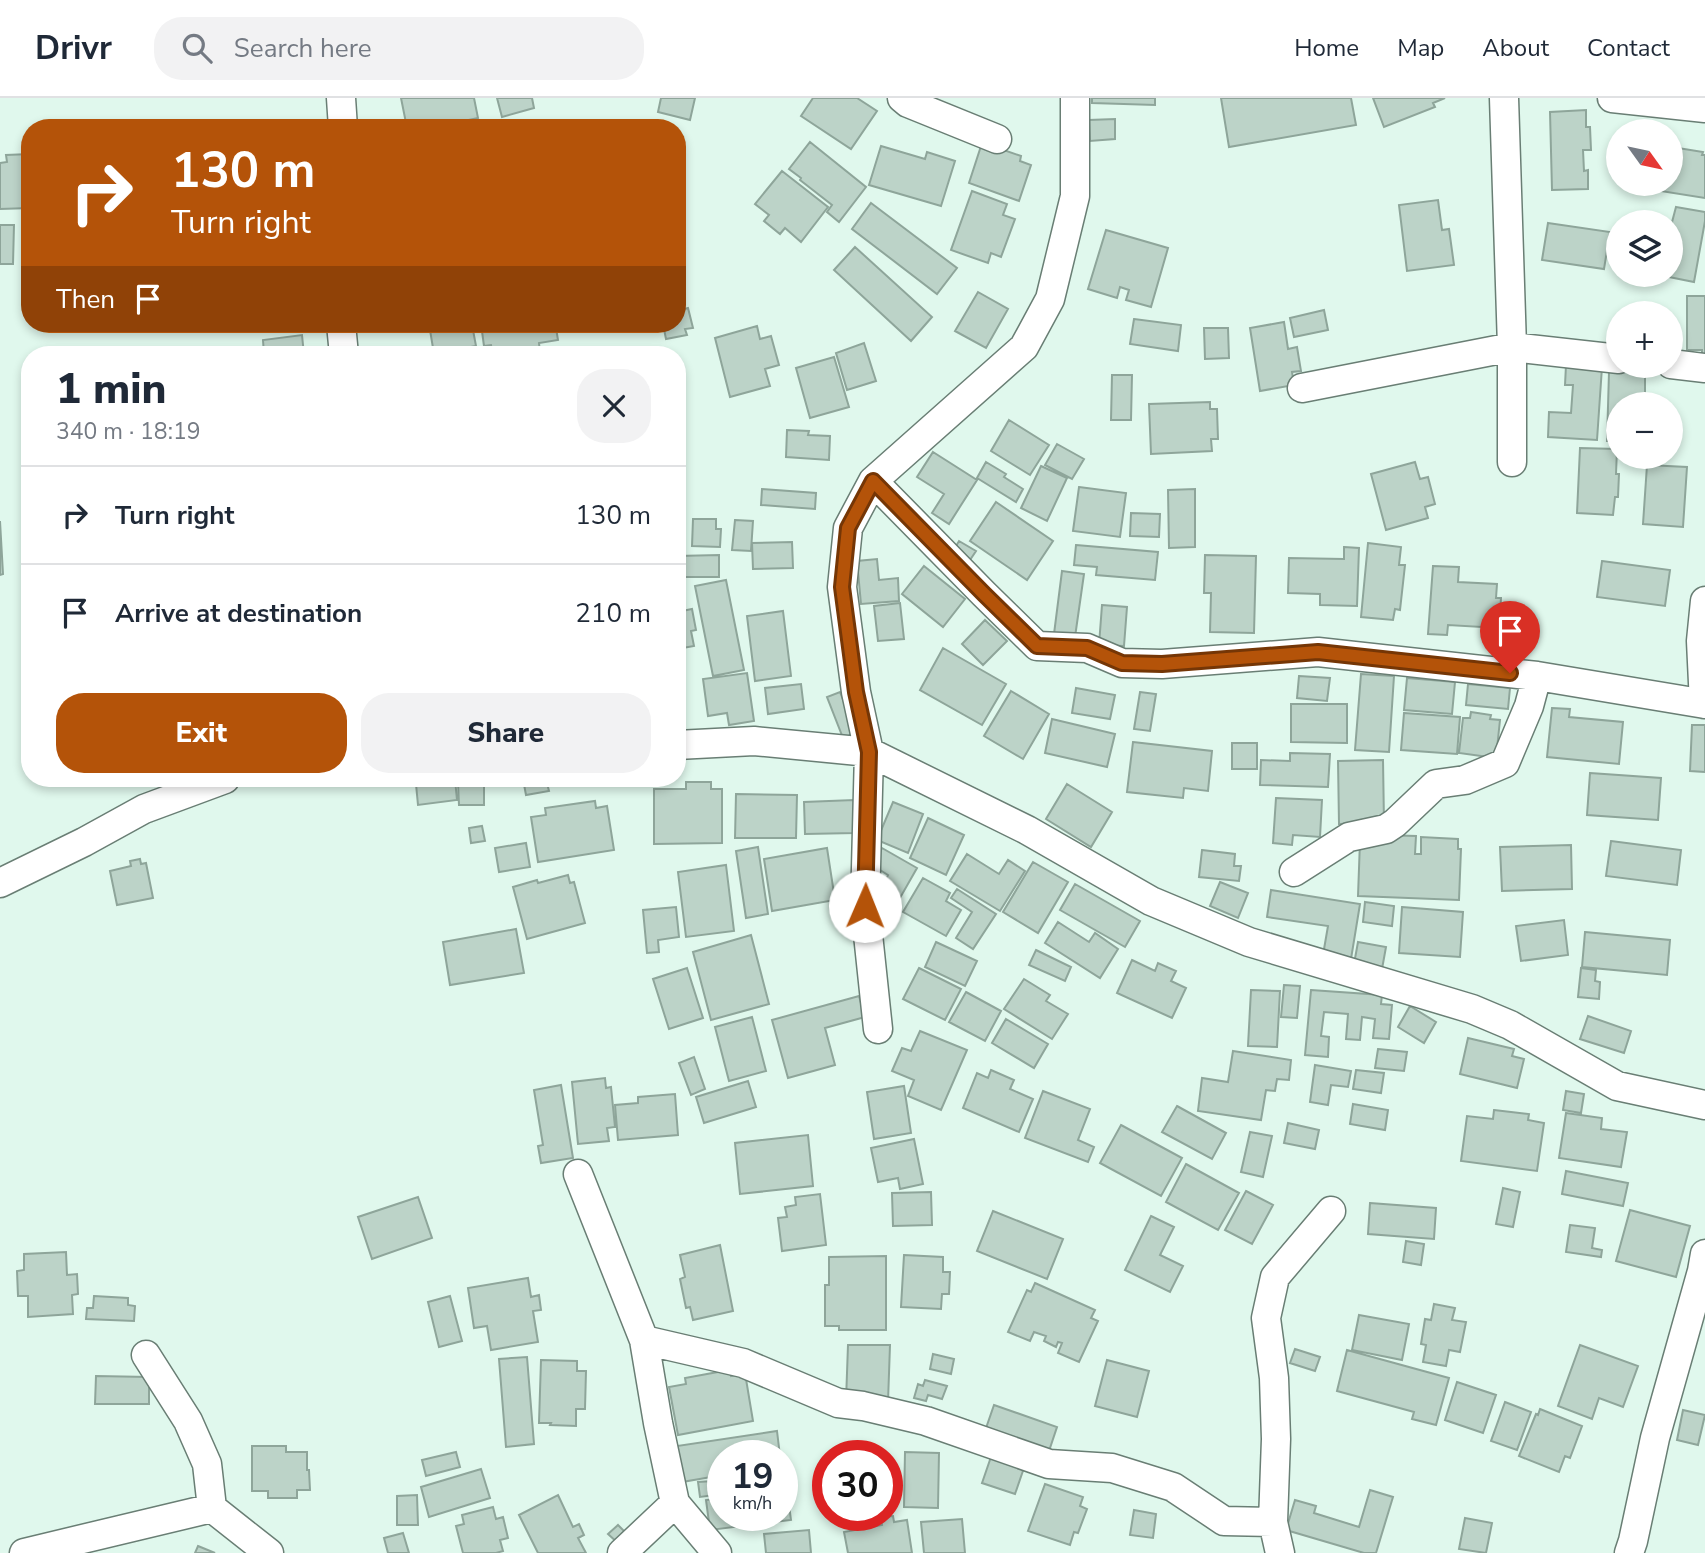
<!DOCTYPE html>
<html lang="en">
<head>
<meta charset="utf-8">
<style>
	body { margin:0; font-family:"Nunito Sans",sans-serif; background:#f2f2f3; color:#1f2937; height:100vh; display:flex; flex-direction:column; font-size:26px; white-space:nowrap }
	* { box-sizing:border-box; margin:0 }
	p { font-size:23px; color:#747a83 }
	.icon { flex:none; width:38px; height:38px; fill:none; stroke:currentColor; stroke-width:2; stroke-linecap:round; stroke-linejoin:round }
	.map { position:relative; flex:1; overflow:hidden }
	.drawer { position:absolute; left:21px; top:248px; width:665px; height:441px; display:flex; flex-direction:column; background:#fff; border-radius:28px; box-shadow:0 4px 10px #0003 }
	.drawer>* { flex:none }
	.top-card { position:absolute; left:21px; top:21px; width:665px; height:214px; border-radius:28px; box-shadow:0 4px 10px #0003; background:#b45309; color:#fff; overflow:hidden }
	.needle { width:46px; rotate:123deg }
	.controls { position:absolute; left:1606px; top:21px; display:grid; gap:14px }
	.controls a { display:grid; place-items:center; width:77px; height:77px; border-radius:50%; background:#fff; box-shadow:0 4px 10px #0003; font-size:35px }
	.speed { position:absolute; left:707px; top:1342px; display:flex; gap:14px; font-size:35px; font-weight:700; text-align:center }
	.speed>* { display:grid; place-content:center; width:91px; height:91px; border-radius:50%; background:#fff; box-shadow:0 4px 10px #0003; line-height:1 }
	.speed small { font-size:18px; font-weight:400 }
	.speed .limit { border:10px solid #d22; background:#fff; color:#111 }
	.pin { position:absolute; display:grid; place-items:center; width:60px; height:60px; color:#fff; margin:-72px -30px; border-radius:50% 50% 50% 0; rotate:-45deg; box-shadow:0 0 7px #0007 }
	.pin .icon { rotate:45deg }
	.me { position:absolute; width:77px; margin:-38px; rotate:1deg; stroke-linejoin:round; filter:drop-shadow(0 0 5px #0008) }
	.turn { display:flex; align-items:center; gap:24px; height:147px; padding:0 35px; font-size:32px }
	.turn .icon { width:91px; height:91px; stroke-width:2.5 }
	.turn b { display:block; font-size:49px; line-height:60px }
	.then { display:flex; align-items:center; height:66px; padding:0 35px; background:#0003; gap:14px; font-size:26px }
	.round { display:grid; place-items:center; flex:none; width:74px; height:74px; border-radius:28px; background:#f2f2f3 }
	.head { display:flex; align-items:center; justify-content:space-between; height:119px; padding:0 35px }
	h1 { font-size:42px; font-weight:800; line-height:52px }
	.cta { display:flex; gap:14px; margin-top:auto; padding:14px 35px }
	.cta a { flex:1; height:80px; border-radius:28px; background:#b45309; color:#fff; font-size:28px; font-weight:800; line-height:80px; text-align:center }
	.cta a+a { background:#f2f2f3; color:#1f2937 }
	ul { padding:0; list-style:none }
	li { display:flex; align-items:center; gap:21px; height:98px; padding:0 35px; border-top:2px solid #e0e1e3 }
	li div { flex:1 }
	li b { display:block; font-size:26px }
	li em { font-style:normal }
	header { display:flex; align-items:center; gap:42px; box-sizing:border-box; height:98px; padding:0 35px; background:#fff; border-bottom:2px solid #e0e1e3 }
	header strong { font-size:33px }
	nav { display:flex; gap:38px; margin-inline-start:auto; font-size:24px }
	.search { width:490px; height:63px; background:#f2f2f3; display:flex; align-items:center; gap:18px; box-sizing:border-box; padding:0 24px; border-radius:28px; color:#747a83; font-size:26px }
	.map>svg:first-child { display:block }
	.building { fill:#bcd3c8; stroke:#8ea59a; stroke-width:2 }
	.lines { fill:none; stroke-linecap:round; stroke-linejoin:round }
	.minor-casing { stroke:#697e74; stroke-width:31 }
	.minor { stroke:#fff; stroke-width:28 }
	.route-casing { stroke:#753606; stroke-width:18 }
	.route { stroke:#b45309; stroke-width:12 }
</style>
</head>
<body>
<header>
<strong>Drivr</strong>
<div class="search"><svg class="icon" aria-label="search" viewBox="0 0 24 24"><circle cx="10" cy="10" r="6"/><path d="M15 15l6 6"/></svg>Search here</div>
<nav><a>Home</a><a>Map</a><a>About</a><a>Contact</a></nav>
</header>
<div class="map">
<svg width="1705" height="1455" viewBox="0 0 1705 1455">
	<rect width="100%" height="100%" fill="#e0f8ed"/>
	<path class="building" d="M401,0h73l4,20 -47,10h-24z
		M497,0h35l2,10 -32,9z
		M661,0h34l-5,22 -32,-8z
		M813,0h44l20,13 -26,38 -50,-33z
		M1092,0h63v7l-63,-2z
		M1221,0h130l5,27 -127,22z
		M1373,0h72l-12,5 2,4 -51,20z
		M1586,12v17h4l1,23h-8l1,21 4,-1v19l-36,1 -2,-78z
		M1115,21v20l-25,2 -1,-21z
		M810,44l56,45 -27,35 -12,-10 5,-7 -32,-25 1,-2 -12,-9z
		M881,48l44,13 2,-7 28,9 -14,45 -72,-21z
		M981,48l14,1 26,9 -1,5 11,4 -12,36 -50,-18z
		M1678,50l25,4 -1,3h3v43l-57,-9 1,-5h22v-34l7,1z
		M30,56v54l-30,1v-46l7,-1 -1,-7z
		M782,73l46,36 -27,35 -16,-14 -5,6 -16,-13 5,-6 -14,-11z
		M972,93l35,13 -4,11 12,4 -14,38 -10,-4 -3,10 -37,-13z
		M1438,102l4,30 7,-1 5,36 -47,6 -8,-66z
		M871,105l86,65 -20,26 -85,-65z
		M1676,109l29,5v9l-11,61 -35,-7h12v-49z
		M1548,125l62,9 -6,37 -62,-9z
		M0,127h14l-1,39h-13z
		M1106,132l62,18 -17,59 -25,-7 3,-10 -9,-3 -3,11 -29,-9z
		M855,149l77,70 -21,24 -77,-71z
		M978,194l30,17 -22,39 -31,-17z
		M1687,198h18v61h-3v-7h-15z
		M688,210l5,20 -8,1 2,6 -21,4 -3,-15h14v-13z
		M1324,212l4,20 -34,7 -4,-19z
		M1134,221l47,6 -3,26 -48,-7z
		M1284,224l4,27 9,-2 4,24 -9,1 2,13 -34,6 -10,-63z
		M429,226h42l-3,1 1,6 4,-1 3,16 -42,8z
		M481,226h82v3l-7,1 2,12 -19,3 1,9 -18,3h-15l-1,-2 -13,2 -2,-10 -7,1z
		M757,228l3,13 11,-3 8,29 -14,4 5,17 -40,11 -15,-59z
		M1204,230h24l1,30 -24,1z
		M302,237l2,20h-40l-1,-15z
		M864,245l12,38 -29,9 -11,-37z
		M176,251v6h-55v-2z
		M834,259l15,50 -39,11 -14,-50z
		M1566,267l36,2 -5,73 -49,-3 1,-25 22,1 2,-28h-8z
		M1609,274h36v32h-26v37h-12z
		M1112,277h20l-1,45h-20z
		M1210,304v7h7l1,30h-7l1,12 -61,3 -2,-50z
		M1009,322l40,25 -19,30 -39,-24z
		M787,332l22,1 -1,4 22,1 -1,24 -43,-3z
		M1057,346l27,15 -12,20 -27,-14z
		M1580,350l37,1 -1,25h3l-1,23h-3l-2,18 -36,-2z
		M933,354l44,28 -28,44 -17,-11 12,-19 -27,-17z
		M986,364l20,12 -2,3 19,12 -7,13 -39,-24z
		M1415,364l5,17 8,-2 7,27 -10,3 3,11 -42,12 -15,-56z
		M1647,367l40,2 -4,60 -40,-3z
		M1041,368l26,12 -20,43 -26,-13z
		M1079,389l47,6 -6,44 -47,-6z
		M762,391l54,4 -1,16 -54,-4z
		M1195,391v58l-26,1 -1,-58z
		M996,404l57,39 -26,39 -57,-39z
		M1131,415l29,1 -1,23 -29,-1z
		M693,421h23v10h5l-1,18 -28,-1z
		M735,422l18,1 -2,30 -19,-1z
		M0,423l3,53 -3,1z
		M959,443l17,10 -8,12 -16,-10z
		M792,444l1,26 -40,1 -1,-26z
		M1368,445l33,4 -2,18h6l-5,45 -5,-1 -2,11 -32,-3z
		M1076,447l82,7 -3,28 -59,-5 1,-8 -23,-2z
		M1344,449l15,1 -2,58 -37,-1v-11l-32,-1 1,-35 55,1z
		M719,457v22h-42v-21z
		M1205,457l51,1 -2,77 -44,-1 1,-39h-7z
		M877,461l2,21 19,-2 1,23 -38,3 -4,-43z
		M1602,463l68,9 -5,36 -68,-9z
		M924,468l41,33 -22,28 -41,-33z
		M1433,468l26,1 -1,15 39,2 -1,14h5l-2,30 -51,-3 -1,10 -19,-1z
		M1062,473l22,3 -9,63 -21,-3z
		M726,482l18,90 -31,6 -18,-90z
		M900,505l4,36 -26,2 -4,-35z
		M1102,507l25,2 -3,39 -25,-1z
		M692,511l4,21 -5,1 3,15 -17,3v-37z
		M783,513l8,65 -36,5 -8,-65z
		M985,522l22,21 -24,24 -21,-21z
		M943,550l63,36 -24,41 -62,-35z
		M747,575l7,48 -25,4 -2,-12 -19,3 -5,-37z
		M1361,576l33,2 -5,76 -34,-2z
		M1299,578l31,2 -3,23 -30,-3z
		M1407,580l48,4 -3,32 -48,-4z
		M801,586l3,25 -36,5 -3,-26z
		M1468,586l42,4 -2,21 -42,-4z
		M1076,590l39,7 -5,24 -38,-6z
		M1011,593l38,23 -26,45 -39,-23z
		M840,594l16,41 -13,5 -16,-41z
		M1140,594l16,2 -6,37 -16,-2z
		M1291,606h56v39l-56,-1z
		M1552,610l18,1 -1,8 54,5 -4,42 -72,-7z
		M1471,614l20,3 -1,4 10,1 -4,38 -37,-5 4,-35h7z
		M1404,615l56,4 -3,37 -56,-4z
		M1052,621l63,15 -8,33 -62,-14z
		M1692,627h13v47l-15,-1z
		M1133,644l79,9 -4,40 -24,-3 -1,10 -56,-6z
		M1232,645h25v26h-25z
		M1290,655l40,1 -2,33 -68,-2 1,-25 29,1z
		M1383,662l1,63 -45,1 -1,-63z
		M1590,675l71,5 -3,42 -71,-5z
		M455,681l2,21 -39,5 -2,-21z
		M523,681h23l3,12 -23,4z
		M484,684v23h-25l-1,-22z
		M686,684h25v7h11v54l-68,1v-55h32z
		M1067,686l45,28 -21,35 -45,-28z
		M736,696l61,1 -1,43h-61z
		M1276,700l46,2 -2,37 -27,-2 -1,10 -19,-2z
		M854,702l1,33 -50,1 -1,-32z
		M595,703l1,7 11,-2 7,44 -76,12 -7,-45 15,-2 -1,-7z
		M893,704l30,12 -15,39 -31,-13z
		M928,720l36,17 -18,40 -36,-17z
		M482,728l3,15 -14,2 -2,-15z
		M1381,737l35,1 -1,18h6v-17l37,2v10h3l-2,51 -101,-4 2,-55z
		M1611,743l70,9 -4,35 -71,-9z
		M526,745l4,24 -31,5 -4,-24z
		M1571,747l1,44 -70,2 -2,-44z
		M758,749l10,67 -22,4 -10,-67z
		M827,750l8,52 -63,11 -8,-52z
		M882,750l35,20 -21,37 -19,-11 11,-19 -16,-10z
		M1202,752l33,4 -1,12h7l-2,15 -40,-4z
		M967,756l32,20 9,-14 17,11 -25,40 -50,-30z
		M140,761l1,5 5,-1 7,35 -36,7 -7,-34 21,-5 -1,-5z
		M1033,764l35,20 -30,51 -35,-21z
		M726,767l8,66 -48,6 -8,-65z
		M568,777l2,8 4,-1 11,41 -58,16 -14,-52 24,-7 1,3z
		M923,780l27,15 -4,8 15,9 -15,26 -43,-24z
		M1220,784l28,11 -10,25 -28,-12z
		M1075,786l65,37 -15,26 -65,-37z
		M957,791l39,25 -23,35 -17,-11 16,-26 -21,-14z
		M1271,792l89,14 -9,55 -28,-4 5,-29 -61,-9z
		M1365,804l29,4 -2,20 -29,-4z
		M676,809l3,30 -21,3 1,12 -12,1 -4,-43z
		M1402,809l61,5 -3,45 -61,-4z
		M1564,822l4,35 -47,6 -5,-35z
		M1058,824l31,20 6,-9 23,16 -18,29 -55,-35z
		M516,831l8,44 -74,12 -7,-43z
		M1585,834l85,8 -3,35 -85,-8z
		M751,837l18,69 -58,16 -18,-68z
		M936,844l41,19 -12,25 -40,-19z
		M1358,844l28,5 -4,22 -28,-5z
		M1036,852l35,17 -6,14 -36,-16z
		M1132,862l23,11 3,-8 18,8 -5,10 15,7 -14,30 -55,-25z
		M687,870l16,50 -34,11 -16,-50z
		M919,870l42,21 -16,31 -42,-21z
		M1581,870l15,2 -1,11 5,1 -1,17 -21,-2z
		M1024,881l26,16 -4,6 22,13 -16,25 -48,-30z
		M1284,887l16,1 -3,32 -16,-1z
		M1251,892l29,1 -3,56 -29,-1z
		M1311,892l71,5 -1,9 11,1 -3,34 -16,-1 2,-19 -13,-2 -2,23 -14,-1 2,-25 -24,-2 -3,24 8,1 -1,20 -23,-2z
		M966,894l35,19 -16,30 -36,-19z
		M859,898l6,21 -40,11 10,37 -47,13 -16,-58z
		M1410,908l26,16 -12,21 -26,-16z
		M1588,918l43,15 -7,22 -44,-14z
		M752,919l14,54 -37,10 -14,-54z
		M1006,921l42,25 -14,24 -42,-25z
		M920,933l47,19 -26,60 -33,-14 6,-16 -22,-9 10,-23 9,3z
		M1468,940l46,11 -2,7 12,3 -7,29 -57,-14z
		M1378,951l29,3 -3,19 -29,-3z
		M1233,953l58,9 -2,20 -12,-1 -2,12 -9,-1 -5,30 -63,-9 4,-33 26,4z
		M694,959l11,32 -14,6 -12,-32z
		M1315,967l36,6 -3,16 -17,-2 -3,20 -18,-3z
		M991,972l23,10 -4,9 23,10 -14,33 -56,-24 14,-35 11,5z
		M1356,972l28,3 -3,20 -28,-4z
		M605,980l1,10 5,-1 4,40 -8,1 2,13 -31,3 -6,-62z
		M748,983l8,26 -52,16 -8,-26z
		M561,987l12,73 -32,5 -3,-17 5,-1 -9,-55z
		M904,988l7,47 -37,6 -7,-47z
		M1043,993l47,18 -12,31 16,7 -6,15 -63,-24z
		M1566,993l18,3 -3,19 -18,-3z
		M675,996l3,41 -60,5 -3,-35 23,-2v-6z
		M1353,1006l35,6 -3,20 -35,-6z
		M1177,1008l49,27 -14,26 -50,-27z
		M1494,1012l35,4 -1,6 16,3 -7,48 -76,-10 6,-45 26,3z
		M1566,1015l36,5 -1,11 26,3 -6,35 -62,-9z
		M1288,1025l31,7 -4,19 -31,-6z
		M1121,1027l61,33 -21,38 -61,-33z
		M1250,1034l22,4 -9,41 -22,-5z
		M808,1037l5,51 -73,8 -5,-51z
		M914,1041l9,45 -23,5 -2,-11 -20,4 -7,-34z
		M1186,1066l53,29 -21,37 -52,-28z
		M1566,1073l62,12 -5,23 -61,-12z
		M1503,1090l17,4 -7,35 -17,-3z
		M1246,1093l27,14 -21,39 -27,-14z
		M931,1094l1,33 -39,1 -1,-33z
		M820,1096l6,51 -44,6 -4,-33 9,-1 -2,-10 11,-2 -1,-8z
		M418,1099l14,41 -60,21 -14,-42z
		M1370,1105l66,5 -2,31 -66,-5z
		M1630,1112l60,16 -14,51 -60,-16z
		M993,1113l70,28 -16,40 -70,-28z
		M1151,1118l23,11 -14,28 23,11 -13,26 -45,-22z
		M1570,1127l25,3 -3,20 10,2 -1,7 -35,-5z
		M1406,1143l18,3 -3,21 -18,-3z
		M720,1147l13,66 -40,9 -3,-13 -4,1 -6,-29 5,-2 -5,-22z
		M66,1154l1,23 10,-1 1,20 -6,1 1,19 -45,3v-21h-10l-1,-25 7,-1v-16z
		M904,1157l39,2v15h7l-1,22h-7l-1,15 -40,-2z
		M886,1158v74h-47v-4h-14v-41h4v-28z
		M528,1180l3,19 8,-2 2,15 -8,1 5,31 -47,8 -4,-24 -13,2 -6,-40z
		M1035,1185l60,27 -4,8 7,3 -19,41 -21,-9 4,-10 -4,-1 -2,5 -12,-6 2,-5 -12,-4 -4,9 -22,-9 19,-42 4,2z
		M94,1198l34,2v7l7,1 -1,15 -48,-2 1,-11h6z
		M450,1198l12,45 -23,6 -11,-45z
		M1434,1206l21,4 -3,12 14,2 -6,30 -11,-2 -3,16 -23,-4 3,-17 -5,-1 4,-25 6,1z
		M1359,1217l50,9 -7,36 -50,-10z
		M848,1247h42l-2,57 -42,-1z
		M1580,1247l58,21 -15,41 -24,-9 -7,21 -34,-13z
		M1295,1251l25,8 -5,14 -25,-8z
		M1347,1252l102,28 -13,47 -24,-6 2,-7 -77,-21z
		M933,1256l21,5 -3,15 -21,-5z
		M527,1259l7,87 -28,3 -7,-88z
		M541,1262l36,1v10h9l-1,38h-9v17l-26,-1 1,-2h-12z
		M1107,1262l42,11 -12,46 -42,-11z
		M729,1272l2,6 14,-3 8,48 -75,14 -9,-48 17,-3 -1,-6z
		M96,1278l53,1v27h-54z
		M925,1282l22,6 -5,13 -14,-4 -2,6 -12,-3 4,-14 5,2z
		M1457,1284l39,13 -13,38 -38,-13z
		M1505,1304l26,10 -14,38 -26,-9z
		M994,1307l63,22 -10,30 -63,-23z
		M1540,1311l42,17 -12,32 -5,-2 -6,16 -40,-16 17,-42 2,1z
		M1683,1312l22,5 -7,30 -21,-5z
		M777,1333l3,25h-57v19l-41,7 -5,-36z
		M252,1348h34v6h21v18h2l1,20h-13v8h-29v-7h-16z
		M456,1354l4,15 -34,9 -4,-16z
		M905,1354l34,1 -1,55 -34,-1z
		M992,1356l33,11 -10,29 -33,-11z
		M481,1371l9,29 -61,19 -8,-30z
		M713,1383l2,14 -15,2 -2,-15z
		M1045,1386l38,13 -3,9 7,3 -9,24 -4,-1 -4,13 -42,-14z
		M787,1392l4,30 -81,10 -4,-30 17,-2v18h59v-25z
		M1370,1392l23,7 -17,56h-12l-78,-23 9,-30 21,6 -2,7 45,14z
		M417,1397l1,30h-21v-29z
		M558,1397l15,32 6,-3 5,11 -6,3 8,15h-48l-19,-38z
		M493,1409l3,12 7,-2 5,21 -8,2 3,11 -7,2h-33l-7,-27 8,-2 -2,-9z
		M1134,1412l22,4 -3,24 -23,-3z
		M893,1418l1,6 13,-2 5,33h-64l-4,-21 38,-7 -1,-8z
		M1465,1420l27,5 -6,30 -27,-4z
		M962,1421l3,34h-41l-3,-31z
		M618,1427l10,10 -9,9 -11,-10z
		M809,1432l2,23h-45l-2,-19z
		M403,1435l6,20h-21l-4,-15z
		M198,1448l17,7h-20z"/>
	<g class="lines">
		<g class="minor-casing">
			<path id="minor" d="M341,0l2,30
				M902,0l6,5 89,36
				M1504,0l8,249v115
				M1612,0l93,10
				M341,226l3,31
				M1671,266l34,4
				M1302,290l210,-41 107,12
				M873,383l111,113 53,52 50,2 35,15 40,1 156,-12 219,24 168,28
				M1704,606l-3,-63 4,-40
				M677,647l77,-4 115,11 158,78 124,71 98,41 223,67 38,16 107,61 88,19
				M1294,774l55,-35 37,-8 9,-6 41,-39 29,-4 40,-17 24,-57 8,-30
				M0,785l84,-41 60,-33 81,-30
				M878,931l-13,-123 4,-154 -13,-60 -14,-105 6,-59 25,-47 151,-134 26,-48 25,-103v-98
				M578,1076l66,166 14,83 17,80 42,50
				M644,1242l99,23 95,40 25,3 63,15 123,43 63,4 61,19 51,34 49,1
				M146,1257l42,66 19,43 5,44
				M24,1455l188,-45 57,45
				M622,1455l53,-50
				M1280,1455l-7,-31 3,-83 -2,-61 -8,-60 9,-41 56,-66
				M1629,1455l4,-12 22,-103 47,-167 3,-17"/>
		</g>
		<use href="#minor" class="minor"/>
	</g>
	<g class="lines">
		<g class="route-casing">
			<path id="route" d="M865,808l4,-154 -13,-60 -14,-105 6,-59 25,-47 111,113 53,52 50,2 35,15 40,1 156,-12 192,21"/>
		</g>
		<use href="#route" class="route"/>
	</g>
</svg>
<div class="controls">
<a><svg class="needle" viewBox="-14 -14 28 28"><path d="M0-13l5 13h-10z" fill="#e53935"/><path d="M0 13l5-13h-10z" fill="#747a83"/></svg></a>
<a><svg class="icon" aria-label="layers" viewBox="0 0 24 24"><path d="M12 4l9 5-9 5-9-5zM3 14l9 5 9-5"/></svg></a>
<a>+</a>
<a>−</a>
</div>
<div class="speed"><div>19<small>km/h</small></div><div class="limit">30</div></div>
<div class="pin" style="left:1510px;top:575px;background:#d93025"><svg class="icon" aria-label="arrive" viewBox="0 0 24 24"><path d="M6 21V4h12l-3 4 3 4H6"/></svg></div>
<svg class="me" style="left:865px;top:808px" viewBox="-20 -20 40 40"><circle r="19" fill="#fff"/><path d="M0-13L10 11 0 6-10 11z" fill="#b45309"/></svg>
<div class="top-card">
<div class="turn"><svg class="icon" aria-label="right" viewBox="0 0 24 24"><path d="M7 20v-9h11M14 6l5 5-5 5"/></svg><div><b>130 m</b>Turn right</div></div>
<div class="then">Then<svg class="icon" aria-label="arrive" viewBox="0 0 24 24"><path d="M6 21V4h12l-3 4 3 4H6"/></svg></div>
</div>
<section class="drawer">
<div class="head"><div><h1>1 min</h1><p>340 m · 18:19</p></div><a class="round"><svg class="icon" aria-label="close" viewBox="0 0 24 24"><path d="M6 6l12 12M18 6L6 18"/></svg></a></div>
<ul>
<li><svg class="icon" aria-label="right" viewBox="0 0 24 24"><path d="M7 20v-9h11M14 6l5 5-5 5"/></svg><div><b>Turn right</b></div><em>130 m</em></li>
<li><svg class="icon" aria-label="arrive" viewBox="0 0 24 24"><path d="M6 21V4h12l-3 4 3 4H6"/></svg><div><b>Arrive at destination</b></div><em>210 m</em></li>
</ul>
<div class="cta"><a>Exit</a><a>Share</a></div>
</section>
</div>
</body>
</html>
